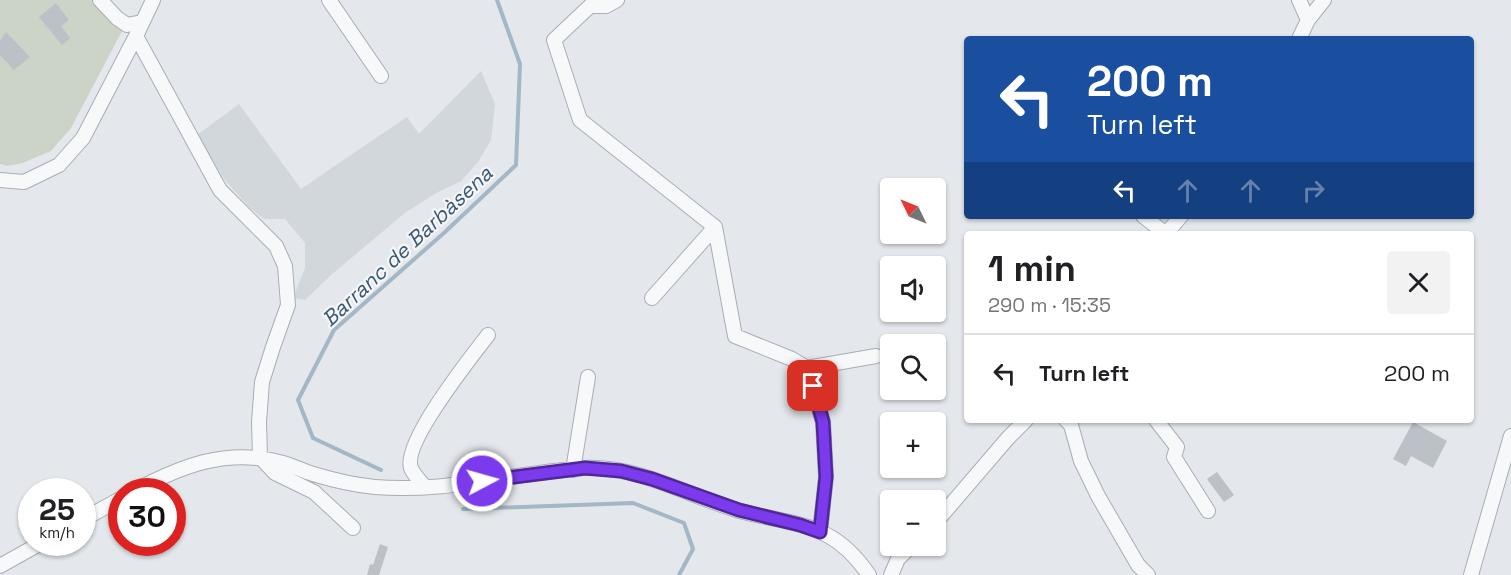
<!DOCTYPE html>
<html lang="en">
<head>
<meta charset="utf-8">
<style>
	body { margin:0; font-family:"Space Grotesk",sans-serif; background:#f2f2f2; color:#202124; height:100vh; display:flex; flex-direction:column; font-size:22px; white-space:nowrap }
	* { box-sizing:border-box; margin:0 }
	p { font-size:20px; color:#757577 }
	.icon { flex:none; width:33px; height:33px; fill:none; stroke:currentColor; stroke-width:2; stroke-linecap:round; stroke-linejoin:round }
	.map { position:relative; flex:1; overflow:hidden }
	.panel { position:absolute; left:964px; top:231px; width:510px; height:192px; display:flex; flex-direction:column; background:#fff; border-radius:6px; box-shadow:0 2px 4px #0004 }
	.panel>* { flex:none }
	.banner { position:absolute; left:964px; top:36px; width:510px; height:183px; border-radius:6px; box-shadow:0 2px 4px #0004; background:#1a4fa0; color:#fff; overflow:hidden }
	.needle { width:39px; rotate:313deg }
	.fabs { position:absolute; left:880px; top:178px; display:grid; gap:12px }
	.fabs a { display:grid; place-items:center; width:66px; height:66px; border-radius:6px; background:#fff; box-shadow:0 2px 4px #0004; font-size:30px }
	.speed { position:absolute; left:18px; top:478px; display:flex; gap:12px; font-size:30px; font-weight:700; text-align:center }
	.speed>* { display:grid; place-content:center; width:78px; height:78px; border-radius:50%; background:#fff; box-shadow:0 2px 4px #0004; line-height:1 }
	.speed small { font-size:15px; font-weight:400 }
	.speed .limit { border:9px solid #d22; background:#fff; color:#111 }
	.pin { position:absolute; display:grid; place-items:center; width:51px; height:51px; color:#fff; margin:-26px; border-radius:12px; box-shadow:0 3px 9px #0006 }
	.me { position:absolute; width:66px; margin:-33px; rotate:84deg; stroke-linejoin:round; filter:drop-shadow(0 0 4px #0008) }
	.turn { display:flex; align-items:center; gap:21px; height:126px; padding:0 24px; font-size:27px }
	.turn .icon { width:78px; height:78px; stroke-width:2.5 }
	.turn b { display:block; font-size:42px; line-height:51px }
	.lanes { display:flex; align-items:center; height:57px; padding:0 24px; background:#0003; justify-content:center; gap:30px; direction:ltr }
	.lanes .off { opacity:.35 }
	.round { display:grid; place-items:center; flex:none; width:63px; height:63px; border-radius:6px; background:#f2f2f2 }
	.summary { display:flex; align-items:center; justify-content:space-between; height:102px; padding:0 24px }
	h1 { font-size:36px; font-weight:800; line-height:45px }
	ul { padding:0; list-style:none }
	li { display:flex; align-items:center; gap:18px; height:78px; padding:0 24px; border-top:2px solid #e0e0e0 }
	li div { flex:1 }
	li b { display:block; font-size:22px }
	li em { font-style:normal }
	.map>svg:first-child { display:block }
	.built { fill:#d2d7dc }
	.green { fill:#cbd4c6 }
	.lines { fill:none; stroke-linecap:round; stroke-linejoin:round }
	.stream { stroke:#a3b7c7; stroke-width:4 }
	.building { fill:#bcc1c7 }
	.street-casing { stroke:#a9aeb5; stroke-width:16 }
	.street { stroke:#f6f8f9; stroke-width:14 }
	.route-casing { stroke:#51269a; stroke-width:15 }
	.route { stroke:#7c3aed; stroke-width:10 }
	.labels { text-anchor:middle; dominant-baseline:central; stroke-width:4.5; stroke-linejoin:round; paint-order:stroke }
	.water-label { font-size:21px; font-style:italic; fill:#3a5872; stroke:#f4f6f8 }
</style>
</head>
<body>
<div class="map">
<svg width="1511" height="575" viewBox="0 0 1511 575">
	<rect width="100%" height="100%" fill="#e4e7eb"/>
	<path class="built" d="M481,71l14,33 -4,36 -13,22 -17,19 -23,11 -32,20 -75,63 -26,25 -12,-2 12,-30v-25l-20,-24h-21l-15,-12 -25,-28 -27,-44 42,-31 62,85 106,-72 12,17z"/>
	<path class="green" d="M0,0h93l29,31 -51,97 -20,23 -29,12 -15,3 -7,-2z"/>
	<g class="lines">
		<path class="stream" d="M381,470l-68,-32 -15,-38 36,-70 111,-98 71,-67 4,-101 -23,-64
			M463,509l170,-6 51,20 9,26 -14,26"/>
	</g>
	<path class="building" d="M56,3l13,17 -8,6 9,12 -8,7 -23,-28z
		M6,32l24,25 -16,13 -14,-15v-14z
		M1413,422l34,19 -14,27 -22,-12 -5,10 -13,-7z
		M1217,472l17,23 -10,7 -17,-23z
		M380,544l8,3 -9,28h-12l3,-11 3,1z"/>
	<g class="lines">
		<g class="street-casing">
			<path id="street" d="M100,0l17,18 10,7 15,-3
				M329,0l52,76
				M617,0l-11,6h-16l-36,34 26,80 135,107 20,109 57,23 15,9 16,54 3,55 -6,55
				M1299,0l9,20
				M136,36l84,154 56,56 9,20 3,39 -15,42 -11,35 -3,40 1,35 15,16 39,19 39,36
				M1299,39l9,-19 16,-20
				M0,180l24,2 35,-17 24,-27 53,-102 17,-36
				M1143,216l23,18
				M1166,234l15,-18
				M652,298l63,-71
				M807,368l69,-12
				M1066,420l5,5 10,36 17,35 40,69 10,10
				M1156,420l21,27 -3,10 34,54
				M573,470l15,-93
				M425,487c-4,-5 -12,-13 -14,-19 -9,-24 60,-111 77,-133
				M132,492c49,-26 95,-45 151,-29 11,3 20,8 30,11 20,6 41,11 62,13 70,6 139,-14 208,-19 55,-3 105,28 157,43 28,8 61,10 87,24 17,9 31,24 42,40
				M82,520l40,-22
				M936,522l72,-84 18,-18
				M0,566l41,-23
				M891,575l7,-16 13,-13
				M1471,575l40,-139"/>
		</g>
		<use href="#street" class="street"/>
	</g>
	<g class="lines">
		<g class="route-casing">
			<path id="route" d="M482,481l103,-13 36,3 31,8 87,31 61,15 20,7 6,-55 -3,-55 -10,-36"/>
		</g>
		<use href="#route" class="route"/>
	</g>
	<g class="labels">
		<g class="water-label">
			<text transform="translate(407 246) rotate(-43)">Barranc de Barbàsena</text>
		</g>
	</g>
</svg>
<div class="fabs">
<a><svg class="needle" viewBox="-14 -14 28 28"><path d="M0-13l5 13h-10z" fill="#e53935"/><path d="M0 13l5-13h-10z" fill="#757577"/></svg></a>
<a><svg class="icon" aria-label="sound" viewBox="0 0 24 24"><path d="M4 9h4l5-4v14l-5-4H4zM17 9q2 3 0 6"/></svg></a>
<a><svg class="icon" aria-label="search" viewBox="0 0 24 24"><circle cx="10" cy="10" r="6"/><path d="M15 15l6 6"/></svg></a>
<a>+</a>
<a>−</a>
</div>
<div class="speed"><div>25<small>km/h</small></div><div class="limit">30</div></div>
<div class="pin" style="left:813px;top:386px;background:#d93025"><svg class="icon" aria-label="arrive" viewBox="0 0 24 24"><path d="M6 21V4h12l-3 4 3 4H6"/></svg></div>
<svg class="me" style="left:482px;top:481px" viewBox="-20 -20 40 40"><circle r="17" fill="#7c3aed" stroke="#fff" stroke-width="3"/><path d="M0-11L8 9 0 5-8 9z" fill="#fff"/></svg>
<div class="banner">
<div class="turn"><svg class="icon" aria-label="left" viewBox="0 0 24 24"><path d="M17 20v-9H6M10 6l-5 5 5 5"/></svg><div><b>200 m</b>Turn left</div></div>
<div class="lanes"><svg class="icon" aria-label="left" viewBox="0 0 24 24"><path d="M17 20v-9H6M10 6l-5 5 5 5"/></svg><svg class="icon off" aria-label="ahead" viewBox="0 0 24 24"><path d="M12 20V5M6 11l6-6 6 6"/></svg><svg class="icon off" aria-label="ahead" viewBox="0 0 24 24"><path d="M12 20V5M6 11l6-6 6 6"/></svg><svg class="icon off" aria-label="right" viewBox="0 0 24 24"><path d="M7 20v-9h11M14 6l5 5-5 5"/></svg></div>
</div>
<section class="panel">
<div class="summary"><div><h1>1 min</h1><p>290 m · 15:35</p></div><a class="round"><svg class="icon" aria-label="close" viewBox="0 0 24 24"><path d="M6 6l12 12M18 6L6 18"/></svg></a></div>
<ul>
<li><svg class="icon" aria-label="left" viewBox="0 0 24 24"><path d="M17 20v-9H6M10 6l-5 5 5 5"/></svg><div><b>Turn left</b></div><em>200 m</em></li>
</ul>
</section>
</div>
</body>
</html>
